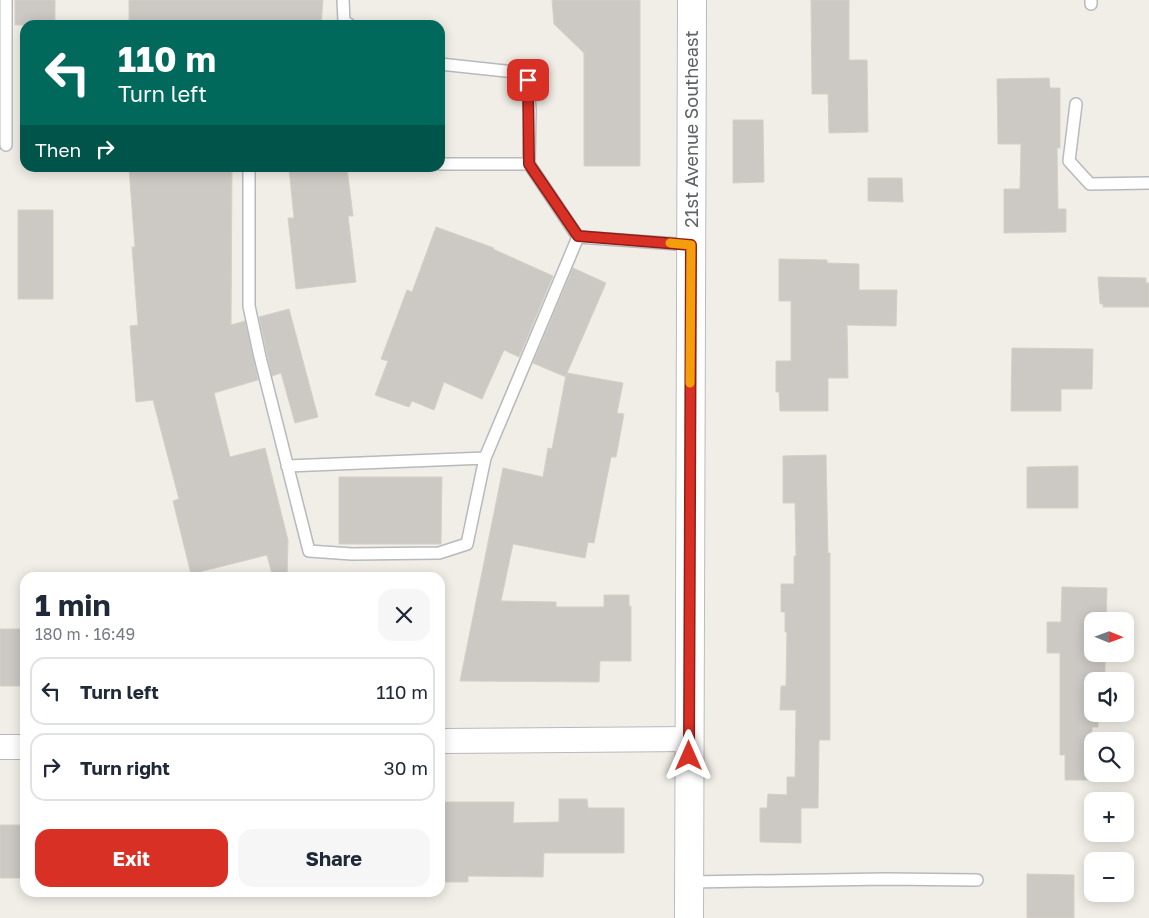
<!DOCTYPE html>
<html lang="en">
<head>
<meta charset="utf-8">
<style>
	body { margin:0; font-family:"Golos Text",sans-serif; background:#f6f6f7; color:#1f2937; height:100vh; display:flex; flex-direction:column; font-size:19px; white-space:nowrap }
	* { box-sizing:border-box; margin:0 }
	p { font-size:16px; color:#747a83 }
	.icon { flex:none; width:28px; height:28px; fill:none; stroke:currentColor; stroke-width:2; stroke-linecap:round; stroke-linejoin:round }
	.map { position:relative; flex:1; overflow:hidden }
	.drawer { position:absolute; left:20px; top:572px; width:425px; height:325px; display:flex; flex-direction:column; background:#fff; border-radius:15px; box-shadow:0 2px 12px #0003 }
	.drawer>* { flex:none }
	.guide { position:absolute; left:20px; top:20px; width:425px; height:152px; border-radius:15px; box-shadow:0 2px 12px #0003; background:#00695c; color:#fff; overflow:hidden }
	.needle { width:32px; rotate:91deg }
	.buttons { position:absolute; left:1084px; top:612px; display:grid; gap:10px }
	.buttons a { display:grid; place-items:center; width:50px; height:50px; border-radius:10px; background:#fff; box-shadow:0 2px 12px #0003; font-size:25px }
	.pin { position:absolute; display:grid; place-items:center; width:42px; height:42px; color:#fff; margin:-21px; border-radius:10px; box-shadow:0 2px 8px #0006 }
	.me { position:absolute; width:55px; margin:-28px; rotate:0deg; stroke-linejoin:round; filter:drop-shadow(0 0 4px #0008) }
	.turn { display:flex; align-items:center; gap:18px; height:105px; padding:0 15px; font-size:22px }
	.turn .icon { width:65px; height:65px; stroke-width:2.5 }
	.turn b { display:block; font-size:35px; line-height:42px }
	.then { display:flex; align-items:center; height:48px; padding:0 15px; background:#0003; gap:10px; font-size:19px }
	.round { display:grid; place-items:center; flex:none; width:52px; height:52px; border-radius:15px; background:#f6f6f7 }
	.summary { display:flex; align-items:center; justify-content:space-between; height:85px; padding:0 15px }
	h1 { font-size:30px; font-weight:700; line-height:38px }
	.action { display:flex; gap:10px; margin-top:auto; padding:10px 15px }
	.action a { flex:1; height:58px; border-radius:15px; background:#d93025; color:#fff; font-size:20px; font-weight:700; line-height:58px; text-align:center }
	.action a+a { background:#f6f6f7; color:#1f2937 }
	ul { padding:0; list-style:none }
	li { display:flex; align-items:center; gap:15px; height:68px; margin:0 10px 8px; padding:0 5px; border:2px solid #e0e1e3; border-radius:15px }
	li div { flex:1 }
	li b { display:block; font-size:19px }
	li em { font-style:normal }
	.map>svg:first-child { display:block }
	.building { fill:#ccc9c4; stroke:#d6cfc4 }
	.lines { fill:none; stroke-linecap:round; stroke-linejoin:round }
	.lane-casing { stroke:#b7b9bd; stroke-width:14 }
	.street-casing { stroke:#b7b9bd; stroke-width:26 }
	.secondary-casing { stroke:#b8bcc1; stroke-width:30 }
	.lane { stroke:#fff; stroke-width:11 }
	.street { stroke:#fff; stroke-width:24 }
	.secondary { stroke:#fff; stroke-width:28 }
	.route-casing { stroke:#8d1f18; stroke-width:12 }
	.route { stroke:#d93025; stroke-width:9 }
	.slow { stroke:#f59e0b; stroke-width:9 }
	.labels { text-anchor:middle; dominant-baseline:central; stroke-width:5; stroke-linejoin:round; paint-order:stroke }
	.street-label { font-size:18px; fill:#5e6367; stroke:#fff }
</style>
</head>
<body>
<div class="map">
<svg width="1149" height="918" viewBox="0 0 1149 918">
	<rect width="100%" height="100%" fill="#f1eee7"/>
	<path class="building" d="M15,0h40v25h-40z
		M129,0h194l-2,25h-192z
		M552,0h88v166h-56v-113l-30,-29z
		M811,0h38v60h18l1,72 -39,1 -1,-39h-16z
		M1049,78l1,10h10v60h-3l1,61h8v23l-62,1v-44h16l1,-45h-23l-1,-65z
		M733,120h30l1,62 -31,1z
		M129,168h103l-1,157 14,-4 13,59 -44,13 16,64 35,-9 23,92 -1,38h-14l-6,-23 -76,19 -18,-73 6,-2 -26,-99 -17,2 -6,-76 8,-1 -6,-78h3z
		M289,168h58l6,48h-5l8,66 -60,7 -8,-71h6z
		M868,178h34l1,24 -35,-1z
		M18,210h35v89h-35z
		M436,227l58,21 -1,1 60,27 -34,81 -15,-7 -22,49 -38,-17 -10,28 -22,-9 -3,6 -34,-12 13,-34 -7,-2 26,-69 5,2z
		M779,259l48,1v3l32,1v26h38l-1,36 -49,-1 1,53h-20v33h-48l-1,-19h-3v-31h15v-60h-12z
		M573,268l33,15 -39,90 56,10 -6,30 7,1 -8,43h-5l-17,86 -6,-1 -3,16 -72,-14 -12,57 55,1v5h48v-12h25v11h2v55h-31l-1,21 -139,-1 43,-213 40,9 5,-29 4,1 14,-74v2l-33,-14z
		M1098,277l48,1v5h3v24h-46v-3h-3z
		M289,309l29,108 -23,6 -14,-50 -9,3 -13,-59z
		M1012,348l81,1 -1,40h-31v22h-50z
		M826,455l2,98h2v187h-11l-1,68h-17v35l-41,-1v-34h7l1,-14 19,1v-18h8l1,-67h-16l1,-24h5l1,-54h-2v-20h-4v-28h13v-28h2l-1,-53h-12v-47z
		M1078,466v42h-51v-41z
		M339,477h103l-1,67h-102z
		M1062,587l45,1 -1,33h-14v33h13v27h-13v33h6v13h-6v53h-27v-25h-5v-102h-13v-31h14z
		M0,629h25l-1,57h-24z
		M559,799h28l1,9h36v45h-80l-1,24 -75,-1v6h-28v-80h74l-1,21 46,-1z
		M0,825h25v53h-25z
		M1027,874l47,1v43h-47z"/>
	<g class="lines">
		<g class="lane-casing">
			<path id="lane" d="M6,0v145
				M343,0l1,21 6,4
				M1091,4v-4
				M440,64l75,8 13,7 2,31 -1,54 49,73 113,8
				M1076,104l-7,57 21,23 59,-1
				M440,164h89
				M249,168v138l11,51 49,194 43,3 87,-1 28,-9 18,-86 93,-221
				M287,466l198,-8
				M689,882l197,-3 91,1"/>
		</g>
		<g class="street-casing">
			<path id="street" d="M440,741l249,-2
				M0,747h25"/>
		</g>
		<g class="secondary-casing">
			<path id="secondary" d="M689,918l3,-918"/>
		</g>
		<use href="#lane" class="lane"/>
		<use href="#street" class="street"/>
		<use href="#secondary" class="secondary"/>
	</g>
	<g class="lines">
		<g class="route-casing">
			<path id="route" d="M528,80l1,84 49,72 113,9 -2,511"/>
		</g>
		<use href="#route" class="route"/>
		<path class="slow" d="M670,243l21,2 -1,138"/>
	</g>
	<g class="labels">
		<g class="street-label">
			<text transform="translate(691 129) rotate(-90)">21st Avenue Southeast</text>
		</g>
	</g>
</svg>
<div class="buttons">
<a><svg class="needle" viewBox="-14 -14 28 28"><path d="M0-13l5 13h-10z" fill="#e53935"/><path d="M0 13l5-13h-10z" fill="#747a83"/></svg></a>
<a><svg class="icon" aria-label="sound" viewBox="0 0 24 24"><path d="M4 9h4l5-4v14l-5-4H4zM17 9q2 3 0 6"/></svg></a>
<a><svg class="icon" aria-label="search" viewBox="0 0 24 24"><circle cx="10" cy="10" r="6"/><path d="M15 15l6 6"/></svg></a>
<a>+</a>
<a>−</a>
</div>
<div class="pin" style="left:528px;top:80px;background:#d93025"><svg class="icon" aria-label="arrive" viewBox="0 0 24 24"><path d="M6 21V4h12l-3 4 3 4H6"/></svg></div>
<svg class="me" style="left:689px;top:756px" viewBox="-20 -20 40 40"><path d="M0-17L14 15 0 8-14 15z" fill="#d93025" stroke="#fff" stroke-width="4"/></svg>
<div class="guide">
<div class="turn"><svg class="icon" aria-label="left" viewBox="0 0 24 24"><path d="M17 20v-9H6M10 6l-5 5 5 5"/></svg><div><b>110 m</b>Turn left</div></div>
<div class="then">Then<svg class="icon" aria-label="right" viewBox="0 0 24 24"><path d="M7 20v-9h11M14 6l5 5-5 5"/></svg></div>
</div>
<section class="drawer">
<div class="summary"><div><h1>1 min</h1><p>180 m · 16:49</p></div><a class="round"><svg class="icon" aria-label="close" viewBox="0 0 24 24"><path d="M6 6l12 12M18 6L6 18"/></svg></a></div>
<ul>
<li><svg class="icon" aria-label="left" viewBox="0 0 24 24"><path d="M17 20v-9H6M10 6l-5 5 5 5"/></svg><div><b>Turn left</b></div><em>110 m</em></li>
<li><svg class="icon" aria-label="right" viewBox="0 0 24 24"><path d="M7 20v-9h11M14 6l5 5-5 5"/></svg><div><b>Turn right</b></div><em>30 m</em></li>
</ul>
<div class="action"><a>Exit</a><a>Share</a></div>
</section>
</div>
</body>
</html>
